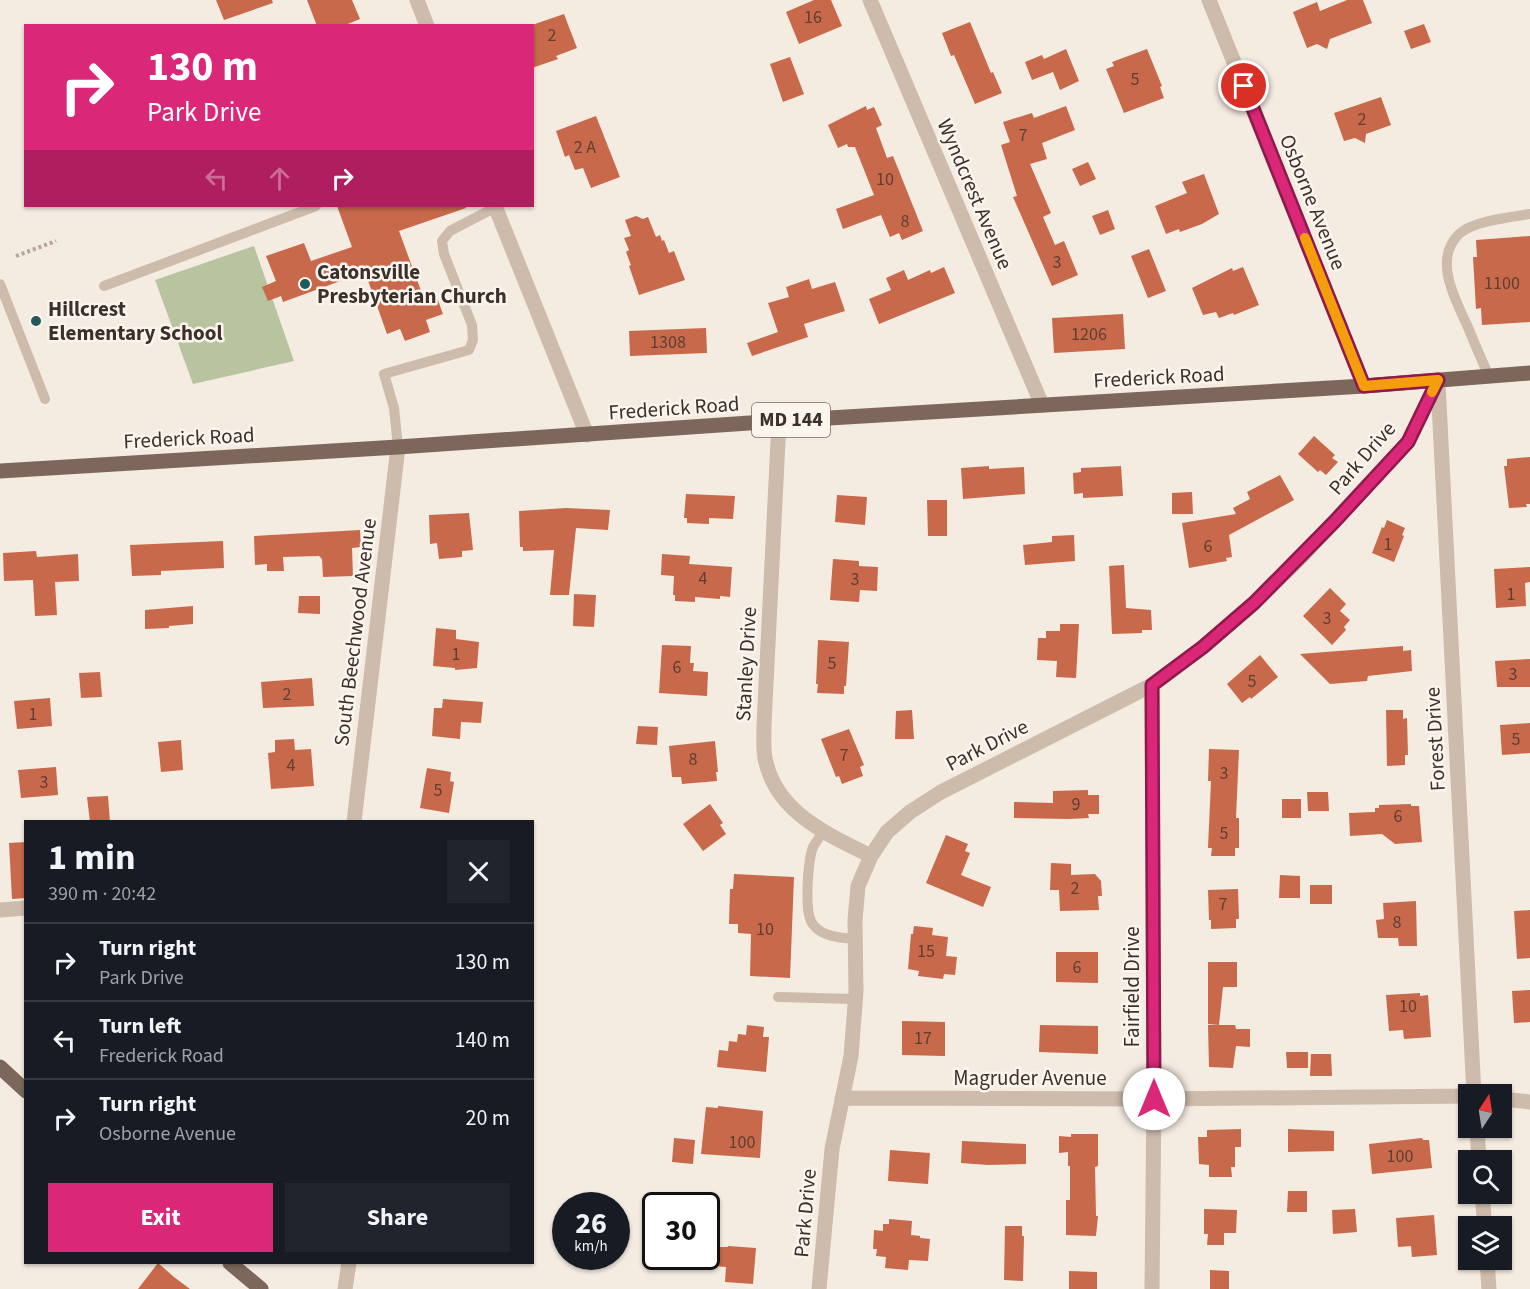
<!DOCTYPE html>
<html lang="en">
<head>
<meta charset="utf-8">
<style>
	body { margin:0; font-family:"Source Sans 3",sans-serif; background:#20242c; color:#f1f3f6; height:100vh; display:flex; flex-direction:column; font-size:22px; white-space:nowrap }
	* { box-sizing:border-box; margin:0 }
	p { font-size:20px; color:#9ea1a6 }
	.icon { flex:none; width:33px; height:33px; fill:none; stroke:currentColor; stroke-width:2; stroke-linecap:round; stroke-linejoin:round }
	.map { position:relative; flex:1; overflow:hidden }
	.sheet { position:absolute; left:24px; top:820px; width:510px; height:444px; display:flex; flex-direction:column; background:#171b24; border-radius:0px; box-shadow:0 2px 4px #0004 }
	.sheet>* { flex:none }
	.hud { position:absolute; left:24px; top:24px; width:510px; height:183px; border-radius:0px; box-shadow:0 2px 4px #0004; background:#db2777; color:#fff; overflow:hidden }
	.needle { width:39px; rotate:12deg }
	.tools { position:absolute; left:1458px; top:1084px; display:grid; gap:12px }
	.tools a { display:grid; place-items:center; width:54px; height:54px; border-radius:0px; background:#171b24; box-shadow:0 2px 4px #0004; font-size:30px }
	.speed { position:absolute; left:552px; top:1192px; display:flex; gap:12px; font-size:30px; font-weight:700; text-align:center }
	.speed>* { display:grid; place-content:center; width:78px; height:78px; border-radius:50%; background:#171b24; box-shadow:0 2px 4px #0004; line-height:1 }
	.speed small { font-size:15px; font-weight:400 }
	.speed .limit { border:3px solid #111; border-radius:9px; background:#fff; color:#111 }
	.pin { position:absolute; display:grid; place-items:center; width:51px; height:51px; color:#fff; margin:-26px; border:3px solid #fff; border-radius:50%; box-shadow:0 2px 6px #0007 }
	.me { position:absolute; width:66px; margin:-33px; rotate:0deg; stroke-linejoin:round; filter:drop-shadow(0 0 4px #0008) }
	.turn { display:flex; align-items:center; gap:21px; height:126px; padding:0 24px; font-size:27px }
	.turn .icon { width:78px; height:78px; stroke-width:2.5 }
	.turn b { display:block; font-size:42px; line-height:51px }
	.lanes { display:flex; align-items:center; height:57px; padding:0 24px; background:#0003; justify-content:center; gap:30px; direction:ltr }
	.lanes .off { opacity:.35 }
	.round { display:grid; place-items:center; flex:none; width:63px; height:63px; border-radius:0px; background:#20242c }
	.summary { display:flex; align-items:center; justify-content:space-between; height:102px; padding:0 24px }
	h1 { font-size:36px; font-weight:700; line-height:45px }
	.action { display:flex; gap:12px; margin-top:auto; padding:12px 24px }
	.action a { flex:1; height:69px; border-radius:0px; background:#db2777; color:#fff; font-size:24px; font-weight:700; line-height:69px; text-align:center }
	.action a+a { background:#20242c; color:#f1f3f6 }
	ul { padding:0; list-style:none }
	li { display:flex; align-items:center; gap:18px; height:78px; padding:0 24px; border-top:2px solid #363941 }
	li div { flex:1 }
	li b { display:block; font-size:22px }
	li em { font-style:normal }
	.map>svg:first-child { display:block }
	.green { fill:#b8c4a0 }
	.building { fill:#c8694b }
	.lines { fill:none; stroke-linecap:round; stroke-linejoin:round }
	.path { stroke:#b9a596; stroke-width:4; stroke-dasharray:3 3; stroke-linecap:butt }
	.lane { stroke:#cdbbac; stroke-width:10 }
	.street { stroke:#cdbbac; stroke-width:15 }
	.primary { stroke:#7d675c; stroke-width:15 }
	.route-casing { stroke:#8e194d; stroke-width:15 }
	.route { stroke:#db2777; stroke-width:10 }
	.slow { stroke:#f59e0b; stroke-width:10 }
	.poi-dot { fill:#1f5a5e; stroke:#fbf5ee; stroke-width:2 }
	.labels { text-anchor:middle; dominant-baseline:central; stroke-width:5; stroke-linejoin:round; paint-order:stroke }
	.number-label { font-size:18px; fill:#5e3e33 }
	.shield { fill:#fbf5ee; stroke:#756b66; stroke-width:1.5 }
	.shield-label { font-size:20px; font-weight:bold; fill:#3b302b }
	.street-label { font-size:21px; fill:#3b302b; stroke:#fbf5ee }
	.poi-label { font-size:21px; font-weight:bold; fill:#3b302b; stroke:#fbf5ee; text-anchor:start }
</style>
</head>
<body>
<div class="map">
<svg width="1530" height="1289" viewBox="0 0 1530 1289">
	<rect width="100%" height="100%" fill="#f4ebe1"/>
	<path class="green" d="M254,246l40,115 -101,23 -38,-104z"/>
	<path class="building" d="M216,0h56l1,3 -49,17z
		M307,0h45l8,19 -17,7h-26z
		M814,0h17l11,26 -43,18 -13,-32z
		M1347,0h16l9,23 -42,16 -3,10 -10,-5 -10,4 -14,-36 24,-10 3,9z
		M564,14l13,34 -21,8 2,3 -26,9v-43z
		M970,22l21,51 2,-1 9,21 -27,11 -21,-49 -3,1 -9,-23z
		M1424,24l7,18 -20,7 -7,-18z
		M1066,49l13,32 -19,9 -7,-18 -21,8 -7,-18 17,-7 2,4z
		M1147,49l15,37 -2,1 4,11 -40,15 -18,-44 8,-3 -2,-4z
		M790,57l14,37 -21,8 -13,-38z
		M1381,97l10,28 -25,9 -1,9 -10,-5 -11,3 -10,-28z
		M866,106l1,4 7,-3 8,18 -6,3 11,30 6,-2 30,75 -21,9 -3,-7 -9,4 -9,-22 -38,14 -7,-20 38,-14 -19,-48h-7l-1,-3 -9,4 -10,-23z
		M1066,106l9,24 -33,13 5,16 -17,5 21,49 -8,4 12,28 9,-4 14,34 -26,11 -39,-89 4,-1 -16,-51 9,-3 -7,-20 29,-9 2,5z
		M596,116l24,61 -29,11 -8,-20 -8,2 -6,-15 -4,2 -9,-26z
		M1088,162l8,17 -16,7 -8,-17z
		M1204,174l15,40 -17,10 -22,8 -1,-3 -13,5 -11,-28 32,-13 -5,-11z
		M337,206h128l1,2 -67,23 25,68 12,-4 7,19 -17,6 4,12 -25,9 -5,-12 -13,5 -22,-62 -82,30 -2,-6 -13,5 -6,-14 14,-6 -10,-25 38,-13 7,18 41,-14z
		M1108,210l7,19 -15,6 -8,-19z
		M636,216l7,3 5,-2 8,20 4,-2 2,6 2,-1 5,13 5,-2 11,29 -46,15 -10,-29 2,-1 -5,-13 3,-2 -5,-12 7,-2 -6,-16z
		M1530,236v86l-48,3 -1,-17 -5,1 -3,-52h4l-1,-17z
		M1149,249l17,42 -18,7 -17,-42z
		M944,267l11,26 -76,31 -10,-25 22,-9 -5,-12 18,-8 4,10 22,-10 1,3z
		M1243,267l16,38 -25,10 -1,-2 -14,5 -3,-6 -13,3 -11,-27 40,-20 1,3z
		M809,279l3,10 23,-7 10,29 -41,13 4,13 -56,19 -5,-13 31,-11 -10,-29 21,-6 -3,-10z
		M1123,314l2,35 -71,4 -2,-35z
		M706,328l1,25 -77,3 -1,-25z
		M1314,436l21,19 -3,3 6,4 -12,13 -6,-5 -2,2 -20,-18z
		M1530,457v47h-4l1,3 -18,1 -5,-42h3v-7z
		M989,466v3l35,-2 1,27 -62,5 -2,-31z
		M1121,466l2,30 -40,2v-5l-9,1 -1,-21 8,-1v-4z
		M1280,475l14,25 -65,35 3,22 -6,1 1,3 -38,7 -7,-45 54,-9 -3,-6 17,-9 -3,-7z
		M1192,492l1,22h-21v-21z
		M686,494l49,2 -2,23 -24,-1v6l-22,-1v-5h-3z
		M837,495l30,2 -2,28 -30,-3z
		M927,500h20v36h-19z
		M566,508l44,2 -2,20 -32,-2 -7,67h-19l4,-45 -31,1v-4h-3l-1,-36z
		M469,513l4,37 -11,1v6l-23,2 -2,-16 -7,1 -1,-29z
		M1387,520l18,8 -3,7 2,1 -10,26 -22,-9 10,-26 2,1z
		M360,530l1,17 -9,1 1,28 -30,1 -1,-18 -3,-3 -36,1 1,14h-17v-7l-12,1 -1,-29z
		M1074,535l1,26 -50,4 -2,-20 29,-3v-6z
		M223,541l1,27 -63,3v4l-29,1 -2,-31z
		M36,551l1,6 41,-3 1,27 -24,1 2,33 -22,1 -2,-36 -29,1 -1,-28z
		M662,554l28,2 -1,8 43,3 -2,30 -10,-1v3l-25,-2v5l-20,-1v-6h-2l1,-19 -13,-1z
		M833,559l26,2v5l19,1 -1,24 -17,-1 -1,12 -29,-2z
		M1124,565l2,43 25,2 1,20h-10v3l-30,1 -3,-68z
		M1530,567v15l-5,1 1,23 -30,2 -2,-39z
		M1330,588l16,16 -6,7 10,9 -6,7 2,3 -14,15 -29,-29z
		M574,594l22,1 -2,32 -21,-1z
		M299,596h21v18l-22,-1z
		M193,606v18l-24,2v2l-24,1v-19z
		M1060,624h19l-3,54 -20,-1 1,-16 -20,-1 1,-22h8v-7h14z
		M436,628l20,2v9l23,3 -2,26 -22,2v-2l-22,-2z
		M818,640l31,2 -3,44h-2v8l-27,-1 1,-9h-2z
		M662,645l29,1 -1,17h4l-1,8 15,1 -1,24 -48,-3z
		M1403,646v5l8,-1 1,21 -44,5 -1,5 -37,3 -30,-30z
		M1260,655l18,22 -27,22 -1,-2 -8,6 -15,-19z
		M1530,659v28h-33l-2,-26z
		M100,672l2,25 -21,1 -2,-25z
		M312,678l2,28 -51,2 -2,-26z
		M50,698l2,28 -35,3 -3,-28z
		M443,699l40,3 -2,21 -20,-1 -1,17 -28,-3 2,-28h8z
		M912,710l2,29h-19l1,-28z
		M1386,710h17v9l4,-1 1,37h-3v10l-18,1z
		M1530,723v30l-28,2 -2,-30z
		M638,726l20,1 -1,18 -21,-1z
		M849,729l15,36 -4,2 3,9 -21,8 -3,-8 -3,1 -15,-38z
		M294,739l1,11 16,-1 3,37 -43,3 -3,-36 7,-1v-12z
		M181,740l2,30 -22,2 -3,-30z
		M715,741l3,31h-2l1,9 -35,3 -1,-7h-9l-3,-31z
		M1209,749l30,1 -3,68h3v30h-4v8h-24l1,-8h-4l3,-67h-3z
		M56,767l2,28 -37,3 -3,-28z
		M427,768l24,4 -1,9 4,1 -5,31 -29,-5z
		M1088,790v5h11v19h-11l1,4 -21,1 -54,-1v-16l39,1v-12z
		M1307,792h21l1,19h-21z
		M108,796l2,26h-20l-3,-25z
		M1282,799h19v19h-19z
		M710,804l13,19 -3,2 6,9 -23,17 -20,-27z
		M1411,804v2h8l3,36 -27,2 -13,-10 -32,2 -1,-23 26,-1v-4h4v-3z
		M946,835l22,9 -3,7 5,2 -9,22 30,12 -8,20 -57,-24z
		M26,842v56l-14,1 -3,-56z
		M1051,863l20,1v11l24,-1 6,7 1,15h-4l1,14 -39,1 -1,-21h-9z
		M734,874l60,3 -4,101 -40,-2 1,-42 -13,-1v-9h-9l1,-35h3z
		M1280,875l20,1v22h-21z
		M1310,885h22v19h-22z
		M1238,889l1,30h-3v9l-25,1v-9h-2l-1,-30z
		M1416,901l1,45h-18l-1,-8h-20l-2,-18 8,-1 -1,-16z
		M1530,910v48l-13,1 -3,-48z
		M914,926l19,2 -1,7 16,2 -2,19 11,1 -2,18 -11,-1 -1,5 -25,-3 1,-5 -11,-2 3,-35h2z
		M1056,952h42v31l-42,-1z
		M1208,962h29v25h-14l-4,38 -11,-1z
		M1530,990v32l-16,1 -2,-32z
		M1420,993v3l8,-1 3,42 -27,2 -1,-9 -14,1 -3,-36z
		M902,1021l43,1v34l-43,-1z
		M747,1025l17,2 -1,10h6l-3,35 -49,-5 2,-17 9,1 1,-10 8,1 1,-8 8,1z
		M1040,1025l58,1v28l-59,-2z
		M1208,1025h27l1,4h14v18l-14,-1 -3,22 -24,-1z
		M1286,1052h22v16h-21z
		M1311,1054h20l1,22h-22z
		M718,1106l45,5 -3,47 -59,-4 5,-47 12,1z
		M1241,1129v18h-6v20h-4l1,10h-23v-12l-10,-1 -1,-27h9v-7z
		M1288,1129l46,2v20l-46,1z
		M1071,1134h27v32l-3,1 1,49h2l-2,20 -30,-1v-35h4v-34h-2v-14l-9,1v-17l12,1z
		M674,1138l21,2 -2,24 -21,-2z
		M1422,1138l1,2h6l3,28 -60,6 -3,-30z
		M962,1141l64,3v20l-38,1 -27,-2z
		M890,1150l40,3 -2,31 -40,-3z
		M1288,1191h19v21h-20z
		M1204,1209l33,1 -1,23h-12v12h-17l1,-11h-4z
		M1355,1209l2,23 -24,2 -1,-24z
		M1434,1215l3,40 -25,2 -1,-11 -13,1 -2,-29z
		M889,1219l23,2 -1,14 9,1v2l10,1 -2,22 -19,-1 -1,10 -23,-2 1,-11 -10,-1 1,-7h-4l1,-19 9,1v-7h6z
		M1005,1226h17v10h2l-1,45 -19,-1z
		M728,1246l28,2 -3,36 -28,-2 1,-15 -12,-1 2,-19h12z
		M158,1263l16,14 16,12h-52z
		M1210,1270l19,1v18h-19z
		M1069,1271l28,1v17h-28z"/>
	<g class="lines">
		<path class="path" d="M16,256l40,-15"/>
		<path class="lane" d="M0,284l45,115
			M104,286l212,-80
			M1489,376c-8,-17 -15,-34 -22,-51 -12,-26 -34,-66 -8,-91 14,-13 52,-17 71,-20
			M398,447l-4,-39 -10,-34 85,-24 4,-10 -1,-15 -28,-71 -2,-13 8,-10 46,-24
			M824,831c-4,5 -8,11 -11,16 -5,14 -9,64 -1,76 9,14 29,15 43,16
			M778,997l77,2"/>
		<path class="street" d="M417,0l10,26
			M870,0l172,405
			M1209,0l155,386
			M495,206l92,229
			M1438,383l36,712
			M779,421l-15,304c0,11 -1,23 1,33 10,54 62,76 106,98
			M354,822l44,-375
			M0,910l26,-2
			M842,1098l312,1 314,-3
			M1502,1099l28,3
			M1477,1128l2,33
			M1482,1194l3,33
			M1487,1260l2,29
			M345,1289l4,-26
			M819,1289l13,-140 19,-93 5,-64 -1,-72 3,-34 13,-30 16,-24 23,-20 31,-20 211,-107 51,-38 51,-44 50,-49 104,-112 30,-62
			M1152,1289l2,-190 -2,-414"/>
		<path class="primary" d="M0,471l398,-24 381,-26 585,-35 166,-13
			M0,1067l26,24
			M230,1263l31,26"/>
	</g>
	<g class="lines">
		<g class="route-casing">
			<path id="route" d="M1154,1099l-2,-414 51,-38 51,-44 81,-82 73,-79 30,-62 -74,6 -120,-300"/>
		</g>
		<use href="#route" class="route"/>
		<path class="slow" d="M1305,238l59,148 74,-6 -6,12"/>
	</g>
	<g class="poi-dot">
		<circle cx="305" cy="284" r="6"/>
		<circle cx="36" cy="321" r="6"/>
	</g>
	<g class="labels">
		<g class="number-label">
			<text x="813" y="17">16</text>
			<text x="552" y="35">2</text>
			<text x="1135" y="79">5</text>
			<text x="1362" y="119">2</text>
			<text x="1023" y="135">7</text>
			<text x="585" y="147">2 A</text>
			<text x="885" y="179">10</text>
			<text x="905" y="221">8</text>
			<text x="1057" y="262">3</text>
			<text x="1502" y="283">1100</text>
			<text x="1089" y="334">1206</text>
			<text x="668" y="342">1308</text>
			<text x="1388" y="544">1</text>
			<text x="1208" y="546">6</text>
			<text x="703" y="578">4</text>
			<text x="855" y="579">3</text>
			<text x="1511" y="594">1</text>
			<text x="1327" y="618">3</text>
			<text x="456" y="654">1</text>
			<text x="832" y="663">5</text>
			<text x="677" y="667">6</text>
			<text x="1513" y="674">3</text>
			<text x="1252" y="681">5</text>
			<text x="287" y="694">2</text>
			<text x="33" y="714">1</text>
			<text x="1516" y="739">5</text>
			<text x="844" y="755">7</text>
			<text x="693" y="759">8</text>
			<text x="291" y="765">4</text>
			<text x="1224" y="773">3</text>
			<text x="44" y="782">3</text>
			<text x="438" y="790">5</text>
			<text x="1076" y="804">9</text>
			<text x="1398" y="816">6</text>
			<text x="1224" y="833">5</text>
			<text x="1075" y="888">2</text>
			<text x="1223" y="904">7</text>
			<text x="1397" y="922">8</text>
			<text x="765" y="929">10</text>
			<text x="926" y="951">15</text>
			<text x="1077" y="967">6</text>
			<text x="1408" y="1006">10</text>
			<text x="923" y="1038">17</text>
			<text x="742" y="1142">100</text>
			<text x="1400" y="1156">100</text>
		</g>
		<rect class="shield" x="752" y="403" width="78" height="34" rx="4.5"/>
		<g class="shield-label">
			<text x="791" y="420">MD 144</text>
		</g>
		<g class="street-label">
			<text transform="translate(975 194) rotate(67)">Wyndcrest Avenue</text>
			<text transform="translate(1313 202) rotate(68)">Osborne Avenue</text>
			<text transform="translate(1159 377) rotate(-3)">Frederick Road</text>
			<text transform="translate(674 408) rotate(-4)">Frederick Road</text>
			<text transform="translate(189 438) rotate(-3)">Frederick Road</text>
			<text transform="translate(1362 458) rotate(-49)">Park Drive</text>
			<text transform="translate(355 632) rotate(-83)">South Beechwood Avenue</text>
			<text transform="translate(746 664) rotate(-87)">Stanley Drive</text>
			<text transform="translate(1435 739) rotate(-93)">Forest Drive</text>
			<text transform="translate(987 745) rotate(-27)">Park Drive</text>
			<text transform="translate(1132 987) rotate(-90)">Fairfield Drive</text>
			<text x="1030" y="1078">Magruder Avenue</text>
			<text transform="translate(805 1213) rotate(-85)">Park Drive</text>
		</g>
		<g class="poi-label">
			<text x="317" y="272">Catonsville<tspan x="317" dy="24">Presbyterian Church</tspan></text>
			<text x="48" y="309">Hillcrest<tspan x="48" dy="24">Elementary School</tspan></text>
		</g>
	</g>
</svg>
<div class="tools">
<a><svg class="needle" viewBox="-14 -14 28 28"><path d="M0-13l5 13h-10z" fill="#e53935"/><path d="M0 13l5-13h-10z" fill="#9ea1a6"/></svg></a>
<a><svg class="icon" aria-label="search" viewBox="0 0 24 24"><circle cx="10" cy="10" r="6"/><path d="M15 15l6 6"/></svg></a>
<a><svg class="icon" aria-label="layers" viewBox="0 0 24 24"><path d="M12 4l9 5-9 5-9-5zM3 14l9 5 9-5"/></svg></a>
</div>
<div class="speed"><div>26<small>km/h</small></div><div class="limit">30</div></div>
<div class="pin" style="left:1244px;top:86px;background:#d93025"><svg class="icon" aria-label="arrive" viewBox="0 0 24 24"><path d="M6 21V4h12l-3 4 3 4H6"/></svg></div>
<svg class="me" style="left:1154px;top:1099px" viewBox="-20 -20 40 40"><circle r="19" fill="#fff"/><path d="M0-13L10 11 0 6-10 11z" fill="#db2777"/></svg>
<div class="hud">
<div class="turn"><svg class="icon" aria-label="right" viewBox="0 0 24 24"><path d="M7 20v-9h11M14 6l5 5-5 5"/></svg><div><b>130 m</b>Park Drive</div></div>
<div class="lanes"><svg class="icon off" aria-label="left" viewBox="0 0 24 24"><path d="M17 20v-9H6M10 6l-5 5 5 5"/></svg><svg class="icon off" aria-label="ahead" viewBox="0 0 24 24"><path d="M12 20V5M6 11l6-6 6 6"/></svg><svg class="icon" aria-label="right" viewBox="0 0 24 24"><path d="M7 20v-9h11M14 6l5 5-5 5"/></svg></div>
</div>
<section class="sheet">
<div class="summary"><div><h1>1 min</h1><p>390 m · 20:42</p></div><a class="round"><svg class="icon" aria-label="close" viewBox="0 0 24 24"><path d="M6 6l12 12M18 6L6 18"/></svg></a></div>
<ul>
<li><svg class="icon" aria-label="right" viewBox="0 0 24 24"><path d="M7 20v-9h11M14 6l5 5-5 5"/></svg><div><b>Turn right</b><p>Park Drive</p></div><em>130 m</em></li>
<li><svg class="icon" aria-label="left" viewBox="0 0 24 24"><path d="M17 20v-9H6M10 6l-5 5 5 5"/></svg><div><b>Turn left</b><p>Frederick Road</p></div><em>140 m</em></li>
<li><svg class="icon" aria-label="right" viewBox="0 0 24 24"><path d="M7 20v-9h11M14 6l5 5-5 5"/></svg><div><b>Turn right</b><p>Osborne Avenue</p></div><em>20 m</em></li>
</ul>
<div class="action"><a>Exit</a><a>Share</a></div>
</section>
</div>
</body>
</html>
